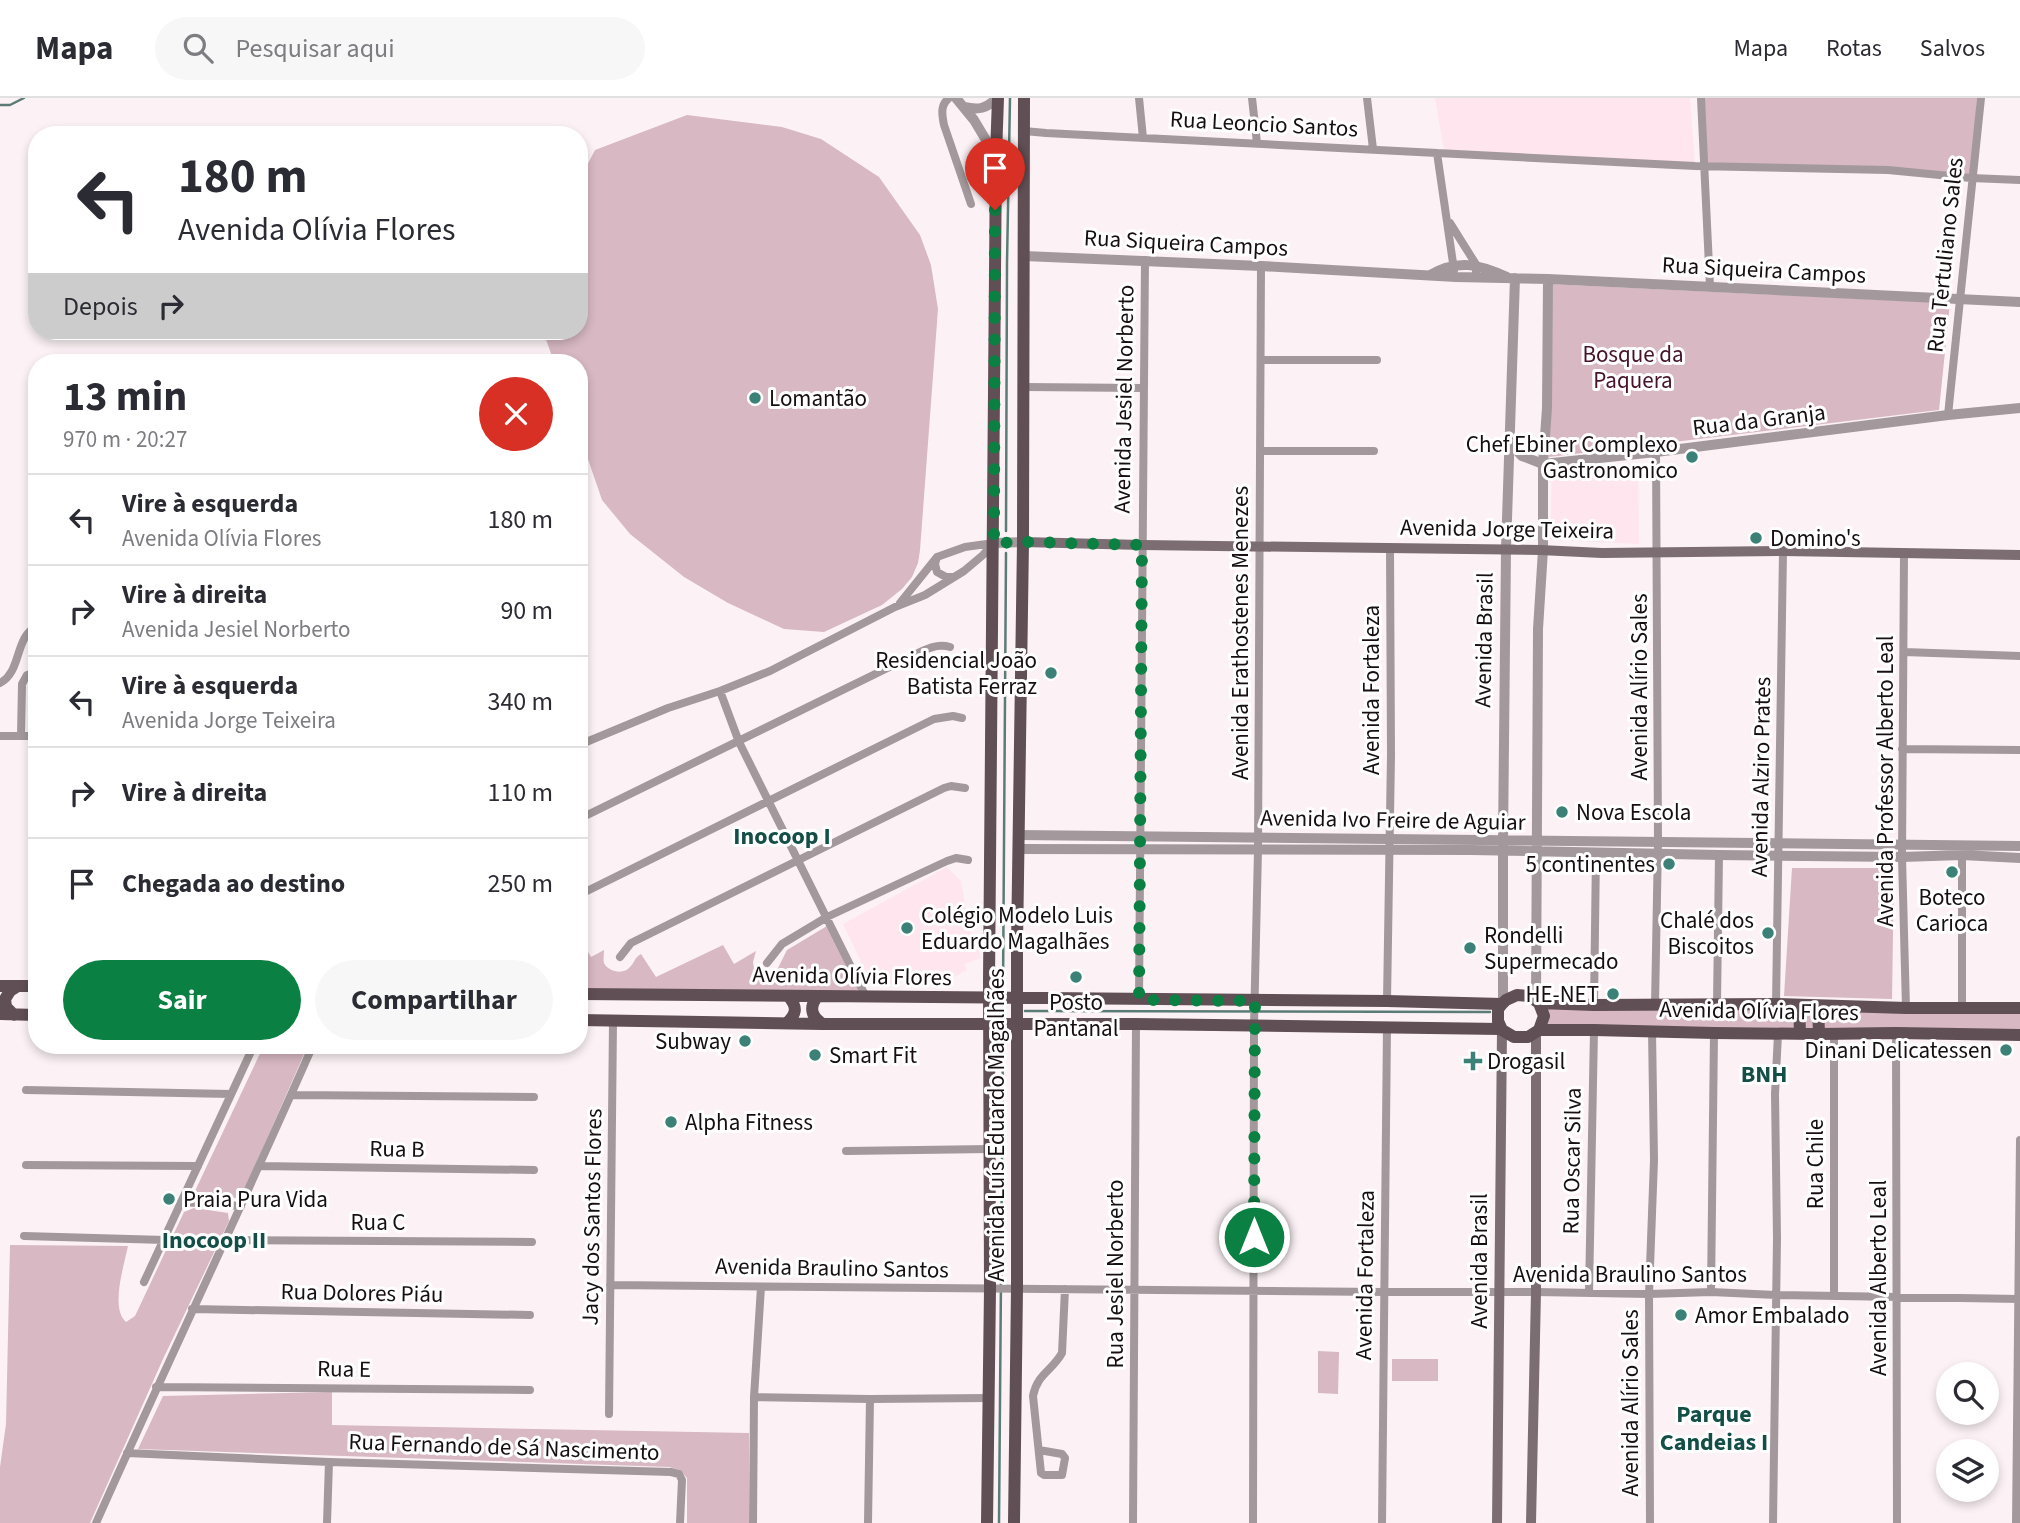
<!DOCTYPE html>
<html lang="pt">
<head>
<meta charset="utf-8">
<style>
	body { margin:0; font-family:"Source Sans 3",sans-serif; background:#f7f7f7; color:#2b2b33; height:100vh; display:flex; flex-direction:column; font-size:26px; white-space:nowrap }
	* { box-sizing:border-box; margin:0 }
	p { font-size:23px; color:#7c7c81 }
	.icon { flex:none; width:38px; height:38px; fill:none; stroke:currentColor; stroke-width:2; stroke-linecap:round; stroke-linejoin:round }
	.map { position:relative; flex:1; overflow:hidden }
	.side { position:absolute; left:28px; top:256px; width:560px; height:700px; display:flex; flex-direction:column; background:#fff; border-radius:28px; box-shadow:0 4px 10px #0003 }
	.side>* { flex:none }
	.guide { position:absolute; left:28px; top:28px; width:560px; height:214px; border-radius:28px; box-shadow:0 4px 10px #0003; background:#fff; color:#2b2b33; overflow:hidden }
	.controls { position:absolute; left:1936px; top:1264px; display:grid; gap:14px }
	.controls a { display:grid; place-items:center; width:63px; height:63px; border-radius:50%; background:#fff; box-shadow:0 4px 10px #0003; font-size:35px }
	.pin { position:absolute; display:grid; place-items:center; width:60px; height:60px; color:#fff; margin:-72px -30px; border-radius:50% 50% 50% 0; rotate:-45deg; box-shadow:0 0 7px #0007 }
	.pin .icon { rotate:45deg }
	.me { position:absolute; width:77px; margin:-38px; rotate:0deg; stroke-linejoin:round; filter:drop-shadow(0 0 5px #0008) }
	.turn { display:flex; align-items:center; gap:24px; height:147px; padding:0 35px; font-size:32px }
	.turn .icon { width:91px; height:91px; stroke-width:2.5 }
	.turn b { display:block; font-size:49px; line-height:60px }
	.then { display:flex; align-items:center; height:66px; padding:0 35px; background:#0003; gap:14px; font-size:26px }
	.round { display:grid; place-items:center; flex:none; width:74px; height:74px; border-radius:37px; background:#f7f7f7 }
	.head { display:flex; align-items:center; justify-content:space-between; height:119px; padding:0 35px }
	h1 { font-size:42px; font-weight:700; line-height:52px }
	.cta { display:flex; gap:14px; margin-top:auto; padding:14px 35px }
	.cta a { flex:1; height:80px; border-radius:42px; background:#0b8043; color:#fff; font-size:28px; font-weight:700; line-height:80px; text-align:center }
	.cta a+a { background:#f7f7f7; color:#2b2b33 }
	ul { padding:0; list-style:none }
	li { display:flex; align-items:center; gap:21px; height:91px; padding:0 35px; border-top:2px solid #e1e1e2 }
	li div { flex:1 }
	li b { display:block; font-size:26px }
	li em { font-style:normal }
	header { display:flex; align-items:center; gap:42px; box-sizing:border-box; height:98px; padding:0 35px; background:#fff; border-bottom:2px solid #e1e1e2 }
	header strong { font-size:33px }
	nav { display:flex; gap:38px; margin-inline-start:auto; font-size:24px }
	.search { width:490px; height:63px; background:#f7f7f7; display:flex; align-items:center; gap:18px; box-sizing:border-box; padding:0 24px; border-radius:38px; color:#7c7c81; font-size:26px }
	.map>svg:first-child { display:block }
	.built { fill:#ffe5ed }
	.green { fill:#d7b8c3 }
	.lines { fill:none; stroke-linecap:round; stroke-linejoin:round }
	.stream { stroke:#5b7c76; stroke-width:2.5 }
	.minor { stroke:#a3999c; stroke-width:8 }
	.tertiary { stroke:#a3999c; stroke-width:10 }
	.secondary { stroke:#7c6d72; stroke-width:10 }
	.primary { stroke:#604f54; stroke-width:12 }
	.route { stroke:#0b8043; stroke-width:12; stroke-dasharray:0 21.6 }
	.poi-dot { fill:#3b8177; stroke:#fff; stroke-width:2.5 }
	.labels { text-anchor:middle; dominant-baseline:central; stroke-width:6; stroke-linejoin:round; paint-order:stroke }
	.street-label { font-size:23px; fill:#160e11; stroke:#fff }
	.park-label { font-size:23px; fill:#47122a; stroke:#fff }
	.poi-label { font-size:23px; fill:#160e11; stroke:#fff; text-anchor:start }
	.neighbourhood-label { font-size:24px; font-weight:bold; fill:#134e47; stroke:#fff }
</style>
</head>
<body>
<header>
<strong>Mapa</strong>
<div class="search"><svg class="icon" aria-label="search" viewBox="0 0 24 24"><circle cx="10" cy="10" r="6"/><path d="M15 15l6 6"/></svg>Pesquisar aqui</div>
<nav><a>Mapa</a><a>Rotas</a><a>Salvos</a></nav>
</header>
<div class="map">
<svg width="2020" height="1425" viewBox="0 0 2020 1425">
	<rect width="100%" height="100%" fill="#fcf2f5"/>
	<path class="built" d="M1435,0h255l5,68 -249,-13 -3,-8z
		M1638,365l1,81 -89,-4 2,-66z
		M947,769l14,14 9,51 6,9 5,17 -16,6 2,6 -28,15 -5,-5 -29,-4 -16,9h-17l-29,-61z"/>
	<path class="green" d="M1700,0h277l-6,80 -76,-7 -193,-5z
		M687,17l95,12 39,12 58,38 41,58 11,30 7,44 -18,241 -2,13 -6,14 -10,12 -20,16 -58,27 -40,-3 -56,-26 -44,-26 -54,-43 -28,-34 -23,-67v-71h-25l-11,-31h36v-150l16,-31z
		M1548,186l402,19 -11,107 -390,47z
		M1792,770h102l-2,131 -108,-3z
		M827,828l32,61 -2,5 -278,-2v-53l12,20 13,-7c0,4 -1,9 0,13 4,9 20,12 26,4 5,-5 4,-9 11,-13l15,23 67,-32 11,19 22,-13 -3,11 1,7 15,7 7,-4 11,-22z
		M1539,904l481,7v24l-481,-2z
		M264,947h44l-67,153 -43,-1 -3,-3v-3z
		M194,1110l34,5 1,8 -66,138 -73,164h-90v-56l6,-43 4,-179 118,1c-4,20 -18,62 -2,76l9,-6 49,-104z
		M1318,1253l21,1 -1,42 -20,-1z
		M1392,1261h46v22h-46z
		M332,1294v33l417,8v90h-62v-45l-7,-8 -11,-3 -531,-18 25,-53z"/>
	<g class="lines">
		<path class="stream" d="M0,7h10l14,-7
			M1006,433l1,-268 3,-165
			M1003,893l3,-438
			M1025,913l465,1
			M1003,921v-15
			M999,1425l4,-491"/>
		<path class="minor" d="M949,0c-9,7 -7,17 -5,27l27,79
			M1139,0l4,40
			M1252,0l5,45
			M1367,0l6,51
			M1701,0l9,189
			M1024,33l22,2 391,20 17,117
			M1437,55l258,13 193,4 83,8 49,2
			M1450,125l27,43 -2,12
			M1261,262h116
			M1024,289l119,1
			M1948,317l33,-317
			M1261,353h113
			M1904,456l-2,303 4,151
			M937,459l-2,7 2,8 9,5h8
			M900,505l37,-46 28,-10 29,-4
			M1904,554l116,4
			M0,585c22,-11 14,-46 37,-57
			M720,593l19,51 127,255
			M21,637l1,-51 5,-9 10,-3
			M0,638h37
			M579,647l89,-37 52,-17 50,-20 125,-64 30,-12 39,-24 19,-16 10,-11
			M1902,651l118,1
			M579,721l333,-163c12,-6 24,-13 38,-9
			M579,797l355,-176 19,-3 9,2
			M620,859l11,-14 313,-155 7,-2 14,2
			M767,865l15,-19 45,-27 120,-56 9,-3 12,2
			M1139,902l6,-740
			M1387,903l4,-246 -1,-207
			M1717,905l2,-148
			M1776,906l7,-453
			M1594,907l2,-152
			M1655,907l3,-163 -2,-390
			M1962,910v-153
			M1896,935l1,490
			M26,992l205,4
			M292,997l242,2
			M846,1053l144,-2
			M26,1067l172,1
			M260,1068l274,4
			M182,1104l59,4
			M24,1138l141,4
			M225,1142l307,2
			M144,1184l110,-237
			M610,1187l773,7h153l113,2 62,-2 65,3 244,4
			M1711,1194l3,-259
			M1589,1195l5,-263
			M1834,1197v-261
			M192,1211l338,6
			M156,1289l374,3
			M754,1299l116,2 118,-1
			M609,1316l4,-393
			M1039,1352l23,4 3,4 -3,17h-18l-3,-2 -8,-77c4,-22 19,-25 29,-43l3,-64
			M127,1355l202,9 342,10 8,2 3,6 -2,43
			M96,1425c71,-160 147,-318 217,-478
			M327,1425l2,-61
			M753,1425l1,-126 7,-110
			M868,1425l2,-124
			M1133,1425l3,-499
			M1253,1425l1,-497 4,-176 3,-584
			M1382,1425l5,-496
			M1650,1425l-1,-229 5,-134 -2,-129
			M1773,1425l4,-285 -2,-144 3,-60
			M2016,1425l4,-383"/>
		<path class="tertiary" d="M956,0l18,22 21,35
			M964,9c15,3 22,2 33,-9
			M1024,158l237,10 195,11 92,2 472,23
			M1430,177c28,-16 49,-11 77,2
			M1510,345l12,13 21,8 113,-12 292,-37 72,-7
			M994,445l29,-1
			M1018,737l1002,11
			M1018,751l453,1 248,5 183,2 60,-2 58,3
			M1536,902l2,-371 5,-79v-86l4,-56 1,-129
			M1503,904v-161l3,-292 9,-271"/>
		<path class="secondary" d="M1023,444l119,3 398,5 62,3 181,-2 237,4
			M1497,1425l5,-493
			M1531,1425l5,-231v-260"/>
		<path class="primary" d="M0,888h37
			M579,896l808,7 115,3
			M817,899c-8,10 -6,20 6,27
			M1799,907l1,28
			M1818,908l1,28
			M2020,910h-114l-130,-4 -182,1 -55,-2 -10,-7 -12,-1 -11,5 -4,4 -4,5v12l4,9 12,7h14l11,-7h55l120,3 105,1 77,-1 124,2
			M0,916l37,1
			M14,917l-8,-8 -1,-8 5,-8 8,-5
			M579,922l244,4h313l365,5
			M787,925c9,-9 11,-15 2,-26
			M1539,932l5,-14 -5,-13
			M987,1425l3,-234 -1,-308 7,-826 2,-57
			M1014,1425l3,-235v-343l6,-403 1,-444"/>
	</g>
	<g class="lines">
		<path class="route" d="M995,112l-1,333 34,-1 114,3 -3,455 116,1 -1,236"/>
	</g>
	<g class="poi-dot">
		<circle cx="755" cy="300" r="7"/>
		<circle cx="1692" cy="359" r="7"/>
		<circle cx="1756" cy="440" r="7"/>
		<circle cx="1051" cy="575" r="7"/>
		<circle cx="1562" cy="714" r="7"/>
		<circle cx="1669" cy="766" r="7"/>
		<circle cx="1952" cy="774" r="7"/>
		<circle cx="907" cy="830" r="7"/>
		<circle cx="1768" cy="835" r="7"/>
		<circle cx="1470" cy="850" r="7"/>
		<circle cx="1076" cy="879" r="7"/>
		<circle cx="1613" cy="896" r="7"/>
		<circle cx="745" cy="943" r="7"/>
		<circle cx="2006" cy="952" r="7"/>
		<circle cx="815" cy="957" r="7"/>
		<path d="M1469.5 952.5h7v7h7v7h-7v7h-7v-7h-7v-7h7z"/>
		<circle cx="671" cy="1024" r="7"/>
		<circle cx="169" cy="1101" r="7"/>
		<circle cx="1681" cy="1217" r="7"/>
	</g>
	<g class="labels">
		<g class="street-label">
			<text transform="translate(1264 26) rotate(3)">Rua Leoncio Santos</text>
			<text transform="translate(1186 145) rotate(3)">Rua Siqueira Campos</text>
			<text transform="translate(1945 157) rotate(-84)">Rua Tertuliano Sales</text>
			<text transform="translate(1764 172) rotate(3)">Rua Siqueira Campos</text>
			<text transform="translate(1124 301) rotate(-89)">Avenida Jesiel Norberto</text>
			<text transform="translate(1759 322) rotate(-7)">Rua da Granja</text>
			<text transform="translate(1507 431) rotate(1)">Avenida Jorge Teixeira</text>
			<text transform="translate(1240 535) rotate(-90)">Avenida Erathostenes Menezes</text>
			<text transform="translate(1484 542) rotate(-89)">Avenida Brasil</text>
			<text transform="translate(1639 589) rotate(-90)">Avenida Alírio Sales</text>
			<text transform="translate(1371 592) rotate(-90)">Avenida Fortaleza</text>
			<text transform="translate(1761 679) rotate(-89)">Avenida Alziro Prates</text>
			<text transform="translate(1885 683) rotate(-90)">Avenida Professor Alberto Leal</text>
			<text transform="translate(1393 722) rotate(1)">Avenida Ivo Freire de Aguiar</text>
			<text transform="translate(852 878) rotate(1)">Avenida Olívia Flores</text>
			<text transform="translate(1759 913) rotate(1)">Avenida Olívia Flores</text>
			<text transform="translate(996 1027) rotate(-90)">Avenida Luís Eduardo Magalhães</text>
			<text transform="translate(397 1051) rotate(1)">Rua B</text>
			<text transform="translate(1572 1063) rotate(-89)">Rua Oscar Silva</text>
			<text transform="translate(1815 1066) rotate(-90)">Rua Chile</text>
			<text transform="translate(592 1119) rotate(-89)">Jacy dos Santos Flores</text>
			<text x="378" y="1124">Rua C</text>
			<text transform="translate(1479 1163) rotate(-90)">Avenida Brasil</text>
			<text transform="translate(832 1170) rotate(1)">Avenida Braulino Santos</text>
			<text transform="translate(1115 1176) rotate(-90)">Rua Jesiel Norberto</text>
			<text x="1630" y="1176">Avenida Braulino Santos</text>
			<text transform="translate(1365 1177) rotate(-89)">Avenida Fortaleza</text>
			<text transform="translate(1878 1180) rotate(-90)">Avenida Alberto Leal</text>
			<text transform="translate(362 1195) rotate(1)">Rua Dolores Piáu</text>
			<text transform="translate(344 1271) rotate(1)">Rua E</text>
			<text transform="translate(1630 1305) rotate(-90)">Avenida Alírio Sales</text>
			<text transform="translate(504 1349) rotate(2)">Rua Fernando de Sá Nascimento</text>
		</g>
		<g class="park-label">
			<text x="1633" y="256">Bosque da<tspan x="1633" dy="26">Paquera</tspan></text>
		</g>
		<g class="poi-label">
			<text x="769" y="300">Lomantão</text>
			<text x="1678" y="346" text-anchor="end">Chef Ebiner Complexo<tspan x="1678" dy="26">Gastronomico</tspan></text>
			<text x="1770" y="440">Domino's</text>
			<text x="1037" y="562" text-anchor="end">Residencial João<tspan x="1037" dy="26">Batista Ferraz</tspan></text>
			<text x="1576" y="714">Nova Escola</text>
			<text x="1655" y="766" text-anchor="end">5 continentes</text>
			<text x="1952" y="799" text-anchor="middle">Boteco<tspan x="1952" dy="26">Carioca</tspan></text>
			<text x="921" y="817">Colégio Modelo Luis<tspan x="921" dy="26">Eduardo Magalhães</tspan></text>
			<text x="1754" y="822" text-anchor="end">Chalé dos<tspan x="1754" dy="26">Biscoitos</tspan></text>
			<text x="1484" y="837">Rondelli<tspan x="1484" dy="26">Supermecado</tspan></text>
			<text x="1599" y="896" text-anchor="end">HE-NET</text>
			<text x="1076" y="904" text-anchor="middle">Posto<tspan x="1076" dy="26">Pantanal</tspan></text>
			<text x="731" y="943" text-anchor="end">Subway</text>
			<text x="1992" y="952" text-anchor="end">Dinani Delicatessen</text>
			<text x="829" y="957">Smart Fit</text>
			<text x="1487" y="963">Drogasil</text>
			<text x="685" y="1024">Alpha Fitness</text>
			<text x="183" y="1101">Praia Pura Vida</text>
			<text x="1695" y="1217">Amor Embalado</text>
		</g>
		<g class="neighbourhood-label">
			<text x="782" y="738">Inocoop I</text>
			<text x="1764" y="976">BNH</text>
			<text x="214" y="1142">Inocoop II</text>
			<text x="1714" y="1316">Parque<tspan x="1714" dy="28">Candeias I</tspan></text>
		</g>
	</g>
</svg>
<div class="controls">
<a><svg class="icon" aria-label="search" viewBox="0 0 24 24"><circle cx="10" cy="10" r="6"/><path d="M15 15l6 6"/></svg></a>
<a><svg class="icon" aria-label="layers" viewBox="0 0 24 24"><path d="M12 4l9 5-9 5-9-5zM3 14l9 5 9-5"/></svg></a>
</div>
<div class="pin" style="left:995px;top:112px;background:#d93025"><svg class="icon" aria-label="arrive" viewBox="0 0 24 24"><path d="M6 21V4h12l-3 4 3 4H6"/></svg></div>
<svg class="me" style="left:1254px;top:1139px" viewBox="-20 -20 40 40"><circle r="17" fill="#0b8043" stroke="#fff" stroke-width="3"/><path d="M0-11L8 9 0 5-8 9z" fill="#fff"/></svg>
<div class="guide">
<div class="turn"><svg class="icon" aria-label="left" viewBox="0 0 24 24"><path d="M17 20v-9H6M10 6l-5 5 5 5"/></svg><div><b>180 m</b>Avenida Olívia Flores</div></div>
<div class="then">Depois<svg class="icon" aria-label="right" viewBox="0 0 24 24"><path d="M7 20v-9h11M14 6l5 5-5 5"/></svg></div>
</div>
<section class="side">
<div class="head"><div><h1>13 min</h1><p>970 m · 20:27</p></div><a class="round" style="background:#d93025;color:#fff"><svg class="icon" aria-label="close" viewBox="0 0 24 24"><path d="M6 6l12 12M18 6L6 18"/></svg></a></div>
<ul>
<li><svg class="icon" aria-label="left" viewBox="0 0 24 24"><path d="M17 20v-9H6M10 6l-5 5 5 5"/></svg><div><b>Vire à esquerda</b><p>Avenida Olívia Flores</p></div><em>180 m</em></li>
<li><svg class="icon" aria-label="right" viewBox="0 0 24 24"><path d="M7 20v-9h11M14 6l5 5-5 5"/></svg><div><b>Vire à direita</b><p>Avenida Jesiel Norberto</p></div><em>90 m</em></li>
<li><svg class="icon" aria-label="left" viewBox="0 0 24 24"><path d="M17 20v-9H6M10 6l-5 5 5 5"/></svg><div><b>Vire à esquerda</b><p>Avenida Jorge Teixeira</p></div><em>340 m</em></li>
<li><svg class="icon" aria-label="right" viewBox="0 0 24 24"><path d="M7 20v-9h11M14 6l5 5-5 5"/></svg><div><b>Vire à direita</b></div><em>110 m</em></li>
<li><svg class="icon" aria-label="arrive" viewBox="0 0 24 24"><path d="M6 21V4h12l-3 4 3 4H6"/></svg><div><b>Chegada ao destino</b></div><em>250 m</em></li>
</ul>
<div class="cta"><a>Sair</a><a>Compartilhar</a></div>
</section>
</div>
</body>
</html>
